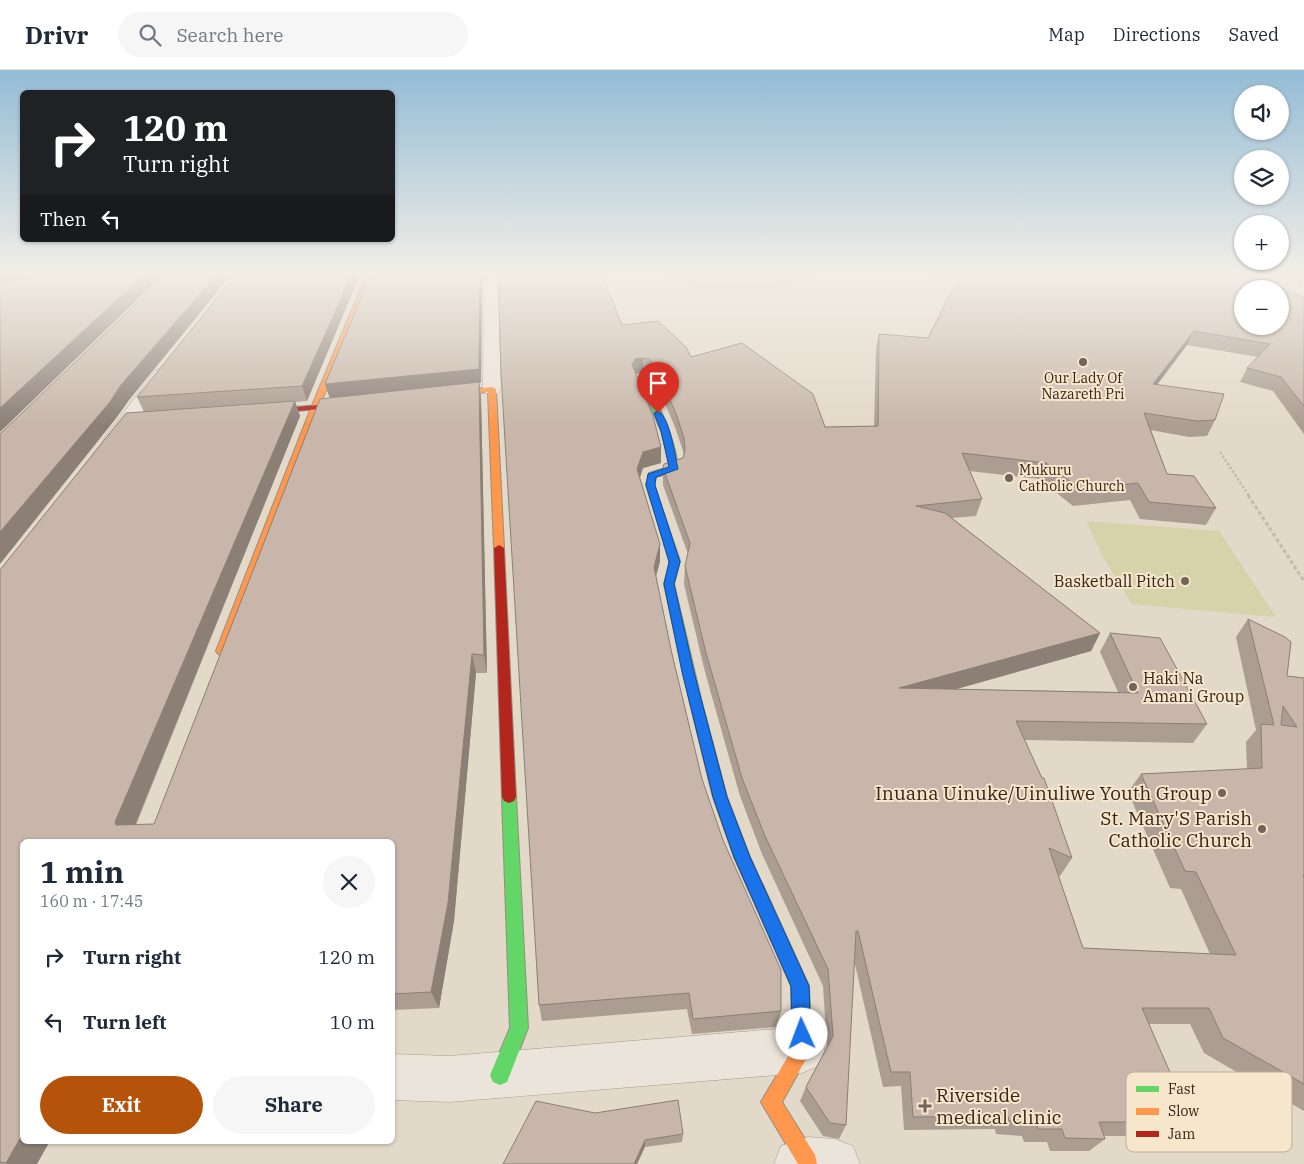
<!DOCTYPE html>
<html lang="en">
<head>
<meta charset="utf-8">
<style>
	body { margin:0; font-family:"IBM Plex Serif",serif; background:#f6f6f7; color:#1f2937; height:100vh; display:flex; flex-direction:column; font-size:19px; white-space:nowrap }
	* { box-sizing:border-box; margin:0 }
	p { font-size:16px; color:#747a83 }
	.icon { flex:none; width:28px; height:28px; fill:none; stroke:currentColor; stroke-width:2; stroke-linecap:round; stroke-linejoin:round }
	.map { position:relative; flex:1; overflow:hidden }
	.panel { position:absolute; left:20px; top:769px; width:375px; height:305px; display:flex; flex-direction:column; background:#fff; border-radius:8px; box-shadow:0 1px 4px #0004 }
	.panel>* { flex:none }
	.top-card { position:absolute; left:20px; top:20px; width:375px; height:152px; border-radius:8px; box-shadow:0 1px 4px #0004; background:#202124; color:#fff; overflow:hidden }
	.controls { position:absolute; left:1234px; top:15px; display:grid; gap:10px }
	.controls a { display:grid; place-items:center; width:55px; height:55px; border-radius:50%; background:#fff; box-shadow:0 1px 4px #0004; font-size:25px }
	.pin { position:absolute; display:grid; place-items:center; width:42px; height:42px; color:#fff; margin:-51px -21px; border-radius:50% 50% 50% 0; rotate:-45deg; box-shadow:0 0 5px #0007 }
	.pin .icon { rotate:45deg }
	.me { position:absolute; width:55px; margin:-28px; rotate:358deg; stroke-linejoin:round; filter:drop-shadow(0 0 4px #0008) }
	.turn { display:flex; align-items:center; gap:18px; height:105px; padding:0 20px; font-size:22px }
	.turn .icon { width:65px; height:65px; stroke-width:2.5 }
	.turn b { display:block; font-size:35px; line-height:42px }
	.then { display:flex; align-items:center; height:48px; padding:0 20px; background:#0003; gap:10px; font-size:19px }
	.round { display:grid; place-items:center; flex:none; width:52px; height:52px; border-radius:26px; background:#f6f6f7 }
	.summary { display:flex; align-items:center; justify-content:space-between; height:85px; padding:0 20px }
	h1 { font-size:30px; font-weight:700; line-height:38px }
	.button { display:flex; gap:10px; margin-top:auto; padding:10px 20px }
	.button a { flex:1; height:58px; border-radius:30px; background:#b45309; color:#fff; font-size:20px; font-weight:700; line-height:58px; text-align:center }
	.button a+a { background:#f6f6f7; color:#1f2937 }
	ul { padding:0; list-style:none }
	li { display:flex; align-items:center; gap:15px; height:65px; padding:0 20px }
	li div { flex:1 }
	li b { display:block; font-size:19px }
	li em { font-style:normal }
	header { display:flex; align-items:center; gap:30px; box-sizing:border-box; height:70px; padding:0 25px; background:#fff; border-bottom:1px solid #e0e1e3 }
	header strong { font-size:24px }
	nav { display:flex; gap:28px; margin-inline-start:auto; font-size:18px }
	.search { width:350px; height:45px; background:#f6f6f7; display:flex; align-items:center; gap:12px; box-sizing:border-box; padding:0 18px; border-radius:28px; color:#747a83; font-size:19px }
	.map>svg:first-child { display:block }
	.green { fill:#d6d2a9 }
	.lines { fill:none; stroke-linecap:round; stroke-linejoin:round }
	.street-casing { stroke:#a89e92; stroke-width:1 }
	.fast-casing { stroke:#978d82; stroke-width:2 }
	.slow-casing { stroke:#978d82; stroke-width:2 }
	.jam-casing { stroke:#978d82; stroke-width:2 }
	.path-far1 { stroke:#c3bbb1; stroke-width:2.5; stroke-dasharray:2.5 2; stroke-linecap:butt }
	.path { stroke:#c3bbb1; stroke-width:3; stroke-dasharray:4 2.5; stroke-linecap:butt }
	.street { fill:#ebe4da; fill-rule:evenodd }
	.fast { fill:#63d668; fill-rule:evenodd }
	.slow { fill:#ff974d; fill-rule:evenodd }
	.jam { fill:#b3261e; fill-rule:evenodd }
	.rail-casing { stroke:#a9a39b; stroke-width:3 }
	.rail { stroke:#f6e7cc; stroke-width:2; stroke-dasharray:6; stroke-linecap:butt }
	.wall { fill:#ab9d91 }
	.shaded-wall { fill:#8b7f76 }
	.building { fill:#c7b6a9; stroke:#8b7f76; fill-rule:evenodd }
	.route { fill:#1a73e8; stroke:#114b97 }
	.poi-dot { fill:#726458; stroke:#f6e7cc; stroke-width:2 }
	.labels { text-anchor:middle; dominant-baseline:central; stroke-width:4; stroke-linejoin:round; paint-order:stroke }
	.far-poi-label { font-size:14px; fill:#35251b; stroke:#f6e7cc }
	.poi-label { font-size:16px; fill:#35251b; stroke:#f6e7cc; text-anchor:end }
	.near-poi-label { font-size:19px; fill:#35251b; stroke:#f6e7cc; text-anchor:end }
	.key { fill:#f6e7cc; stroke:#bcad97; stroke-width:1 }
	.key-label { font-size:14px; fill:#35251b }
</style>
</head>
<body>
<header>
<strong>Drivr</strong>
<div class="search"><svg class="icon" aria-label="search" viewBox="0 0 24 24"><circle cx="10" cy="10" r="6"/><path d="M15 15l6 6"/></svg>Search here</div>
<nav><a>Map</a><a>Directions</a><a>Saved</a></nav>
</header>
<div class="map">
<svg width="1304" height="1094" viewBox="0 0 1304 1094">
	<rect width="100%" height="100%" fill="#e3d9c8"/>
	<path class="green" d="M649,202h185c-58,21 -128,26 -185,0z
		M1086,451l133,10 57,86 -144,-13 -29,-47z"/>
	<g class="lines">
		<g class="street-casing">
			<path id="street" d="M183,202h58l6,4 -21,28h-10l-2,-3 17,-23 -43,1 -5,-1 -2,-3z
				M491,206l7,4 3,109 -3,4 -6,1 -6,-1 -3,-4 1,-109z
				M162,299l6,1 3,4 -52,71 -7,2 -7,-2 -3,-4 3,-4 51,-67z
				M802,957l16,7 7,16 -7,16 -16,7 -353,29 -57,-2v-46l57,2z
				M808,1067l27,2 18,7 7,18h-86l7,-18z"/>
		</g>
		<g class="fast-casing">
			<path id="fast" d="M640,307l7,2c7,17 36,76 29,92l-20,6 -2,8 26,76 -6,23 28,119 -2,3h-8l-2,-3 -26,-119 6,-23 -24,-76 3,-12 20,-6 1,-3 -9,-33 -22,-52z
				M509,721l5,2 2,4 12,231 -21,54 -7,3 -7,-3 -3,-7 20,-47 -8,-231 2,-4z"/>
		</g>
		<g class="slow-casing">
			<path id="slow" d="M368,206l3,2 -52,130 -91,243 -6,4 -4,-1 -2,-3 95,-243 54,-130z
				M492,317l4,2 8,159 -5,3 -5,-3 -6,-156 -45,5 -4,-2 4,-2z
				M756,811l6,2 47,103 2,64 -29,52 33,53 2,9h-19l-37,-62 32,-54 -2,-62 -43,-98 2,-5z"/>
		</g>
		<g class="jam-casing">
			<path id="jam" d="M353,332h3v4l-95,8 -4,-2 4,-2z
				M499,475l5,3 12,249 -2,4 -5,2 -5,-2 -2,-4 -8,-249z
				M696,628l4,2 2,3 25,94 23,60 14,31 -2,5 -6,2 -6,-2 -16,-36 -21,-60 -23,-94 2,-3z"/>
		</g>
		<path class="path-far1" d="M1220,382l29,44"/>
		<path class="path" d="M1248,425l56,86"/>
		<use href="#street" class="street"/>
		<use href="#fast" class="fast"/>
		<use href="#slow" class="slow"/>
		<use href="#jam" class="jam"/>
		<g class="rail-casing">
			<path id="rail" d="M1268,202l36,12"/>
		</g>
		<use href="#rail" class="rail"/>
	</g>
	<path class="wall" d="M367,202h232l23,53 69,32 134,70 49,-1 2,-78 3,-14 49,4 30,-60 -30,-1 1,-5h308l67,25v137l-31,-43 -33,-9 7,-14 11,-11 -71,-12 -30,40 58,35 -8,16 -18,1 -38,-7 16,44 49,34 -10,17 -66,-6 -10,-19 -57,6 -34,-27 -70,-8 13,28 -6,17 -24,2 148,115 -9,18 -136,38 163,3 -18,-40 10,-19 97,91 -14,19 -168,-3 47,118 -12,18 -2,-1 25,73 127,6 -29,-65 -11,-1 -42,-96 13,-18 106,-5 -1,-27 10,-12 -20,-93 12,-18 39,57 17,2v433l-100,-58 -14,-29h-41l37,85 -19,14h-14l-18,13h-31l1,3 -16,12h-39l-3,-9h-23l-2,-6 -26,-2 -1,-5 -91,1 -3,-44 -18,1 -29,-127 -8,165 -7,14 -16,-3 -23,-35 6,-14 21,-40 -4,-61 -61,-132 -22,-58 -35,-124 -21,-88 1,-18 3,-12 -25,-69v-17l20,-10 1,-4 -9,-27 -21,-49 -5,-5 -6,-1 -7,2 25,89 -18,5 -3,10 20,66v17l-4,15 16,78 30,125 79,232 -4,16 -85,7 -5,-25 -145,12 -3,-16 -40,-726 -9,-5 -8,6 -1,103h-2l2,14 6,276h-11l-22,248 -15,87 -47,2v-169h-370l15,323h-37v-594l144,-158 -7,-15 222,-120 -52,124 -12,1 5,14 -164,409 18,-1 176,-426 -5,-14 46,-109z
		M595,1043l88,21 -1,8 -37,5z"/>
	<path class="shaded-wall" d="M0,202h66l-66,13z
		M147,202h22l-5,2 -164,158v-24z
		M219,202h5l3,8 -98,120 -12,17 -117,147v-32l121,-147z
		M353,202h14l-8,5 -52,124 -5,-15z
		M480,202h10v2l-8,6 -1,103h-2l2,14 6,276 -3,-18 -154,-256 -5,-15z
		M1194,261l-7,14 -41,54 7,-15z
		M643,288v14l-7,2 -4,-9 3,-6z
		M295,331l5,15 -171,424 -14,-18z
		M661,377v16l-18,5 -6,18v-17l6,-17z
		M660,474v17l-6,23v-17z
		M1100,563l-9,18 -198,56 6,-19z
		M472,584l4,19 -22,248 -15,87 -8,-16z
		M22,1065v6h28l-13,23h-29l-2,-1z
		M645,1070v7l-8,17h-3z"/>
	<path class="building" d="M58,202h89l-147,136v-125z
		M169,202h50l-98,113 -11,17 -110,130v-98z
		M238,202h115l-51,114 -165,11z
		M372,202h108l-1,97 -154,15z
		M498,202h101l7,13 16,40 36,-4 28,26 5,10 51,-14 71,51 12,33 53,-1 1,-92 49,4 33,-66h276l67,25v109l-23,-29 -34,-9 23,-24 -76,-13 -41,53 71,10 -9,26 -18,1 -53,-8 23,61 27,2 22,32 -67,-6 -11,-19 -58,6 -34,-26 -84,-10 20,46 -66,7 29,7 155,120 -201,55 239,5 -28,-60 50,5 47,86 -191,-3 26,57h2l28,80 -23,-10 34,100 153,7 -40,-83 -11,-1 -44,-97 121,-6 -1,-44 13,1 -26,-106 37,18 6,5 -4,34 17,2v197h-1l1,2v207l-81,-46 -14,-30h-67l44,101h-39l6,13h-54l6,17 -40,-1 -3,-9h-24l-2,-6 -27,-2 -1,-5 -95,1 -3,-45h-19l-33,-141h-2l-10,194 -16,-2 -24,-36 27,-51 -5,-67 -63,-133 -23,-58 -36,-125 -21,-87 5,-23 -27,-75 1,-4 19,-6 2,-8 -1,-12 -9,-27 -21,-47 -5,-5 -6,-1 -8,1 -3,6 21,51 8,31 -18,5 -6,17 23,75 -6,23 18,87 30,125 21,61 58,130v41l-88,8 -4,-26 -150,12 -38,-631zM1242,219h38v37h-38zM1283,636l14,21 -16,-2z
		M479,312l5,273 -12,-1 -24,249 -17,89 -39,2v-153h-370v294l-16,28 -6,-1v-592l126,-157 169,-12 -180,421 1,3 38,-1 166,-425z
		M678,1030l5,34 -38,6 -11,24h-131l33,-63 59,12z"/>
	<linearGradient id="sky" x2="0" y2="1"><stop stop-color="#93bcd6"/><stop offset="0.57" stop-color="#f2eee6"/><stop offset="1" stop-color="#f2eee6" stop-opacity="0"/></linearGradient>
	<rect width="1304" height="356" fill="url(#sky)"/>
	<path class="route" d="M658,341c12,6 17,45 20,58l-22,8 -1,8 25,77 -6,22 20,88 33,125 23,60 59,129 2,48 -3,6 -6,3 -7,-3 -3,-6 -1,-48 -57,-129 -21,-60 -31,-125 -18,-88 5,-22 -23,-77 2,-11 21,-7 -8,-36 -7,-18z"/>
	<g class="poi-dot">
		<circle cx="1083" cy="292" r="5"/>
		<circle cx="1009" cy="408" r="5"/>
		<circle cx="1185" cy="511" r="5"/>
		<circle cx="1133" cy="617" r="5"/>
		<circle cx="1222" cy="723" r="5"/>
		<circle cx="1262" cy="759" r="5"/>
		<path d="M922.5 1028.5h5v5h5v5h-5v5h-5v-5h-5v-5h5z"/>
	</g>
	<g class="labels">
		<g class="far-poi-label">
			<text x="1083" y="308">Our Lady Of<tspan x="1083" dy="16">Nazareth Pri</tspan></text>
			<text x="1019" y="400" text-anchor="start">Mukuru<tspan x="1019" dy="16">Catholic Church</tspan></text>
		</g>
		<g class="poi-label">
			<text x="1175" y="511">Basketball Pitch</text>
			<text x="1143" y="608" text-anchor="start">Haki Na<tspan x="1143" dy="18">Amani Group</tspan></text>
		</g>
		<g class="near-poi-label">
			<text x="1212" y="723">Inuana Uinuke/Uinuliwe Youth Group</text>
			<text x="1252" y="748">St. Mary'S Parish<tspan x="1252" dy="22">Catholic Church</tspan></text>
			<text x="936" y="1025" text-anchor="start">Riverside<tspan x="936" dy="22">medical clinic</tspan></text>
		</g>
	</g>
	<rect x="1126" y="1002" width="166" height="80" rx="8" class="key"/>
	<rect x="1136" y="1016" width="23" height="6" fill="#63d668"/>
	<rect x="1136" y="1038" width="23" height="7" fill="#ff974d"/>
	<rect x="1136" y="1061" width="23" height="6" fill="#b3261e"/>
	<g class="key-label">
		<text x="1168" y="1024">Fast</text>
		<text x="1168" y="1046">Slow</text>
		<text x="1168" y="1069">Jam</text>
	</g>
</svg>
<div class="controls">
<a><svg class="icon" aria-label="sound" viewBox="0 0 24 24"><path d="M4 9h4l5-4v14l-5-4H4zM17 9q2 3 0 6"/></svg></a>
<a><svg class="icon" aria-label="layers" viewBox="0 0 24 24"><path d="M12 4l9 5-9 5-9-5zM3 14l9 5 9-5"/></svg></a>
<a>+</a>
<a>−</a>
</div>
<div class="pin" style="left:658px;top:343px;background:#d93025"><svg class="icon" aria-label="arrive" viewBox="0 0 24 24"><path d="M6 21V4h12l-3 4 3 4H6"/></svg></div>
<svg class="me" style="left:802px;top:964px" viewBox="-20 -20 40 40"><circle r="19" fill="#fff"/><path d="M0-13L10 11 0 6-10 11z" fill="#1a73e8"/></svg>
<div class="top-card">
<div class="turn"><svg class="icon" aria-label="right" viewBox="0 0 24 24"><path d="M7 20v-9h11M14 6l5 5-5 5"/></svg><div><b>120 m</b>Turn right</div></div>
<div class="then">Then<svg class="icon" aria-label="left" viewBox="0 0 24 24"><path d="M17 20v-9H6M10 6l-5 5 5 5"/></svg></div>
</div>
<section class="panel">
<div class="summary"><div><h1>1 min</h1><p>160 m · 17:45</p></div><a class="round"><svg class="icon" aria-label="close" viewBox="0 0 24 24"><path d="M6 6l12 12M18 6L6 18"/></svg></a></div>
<ul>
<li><svg class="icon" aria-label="right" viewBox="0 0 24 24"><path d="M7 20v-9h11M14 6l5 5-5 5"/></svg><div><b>Turn right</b></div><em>120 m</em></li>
<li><svg class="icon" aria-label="left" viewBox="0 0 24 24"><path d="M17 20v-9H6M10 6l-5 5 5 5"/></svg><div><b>Turn left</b></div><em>10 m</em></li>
</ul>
<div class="button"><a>Exit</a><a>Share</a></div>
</section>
</div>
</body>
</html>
